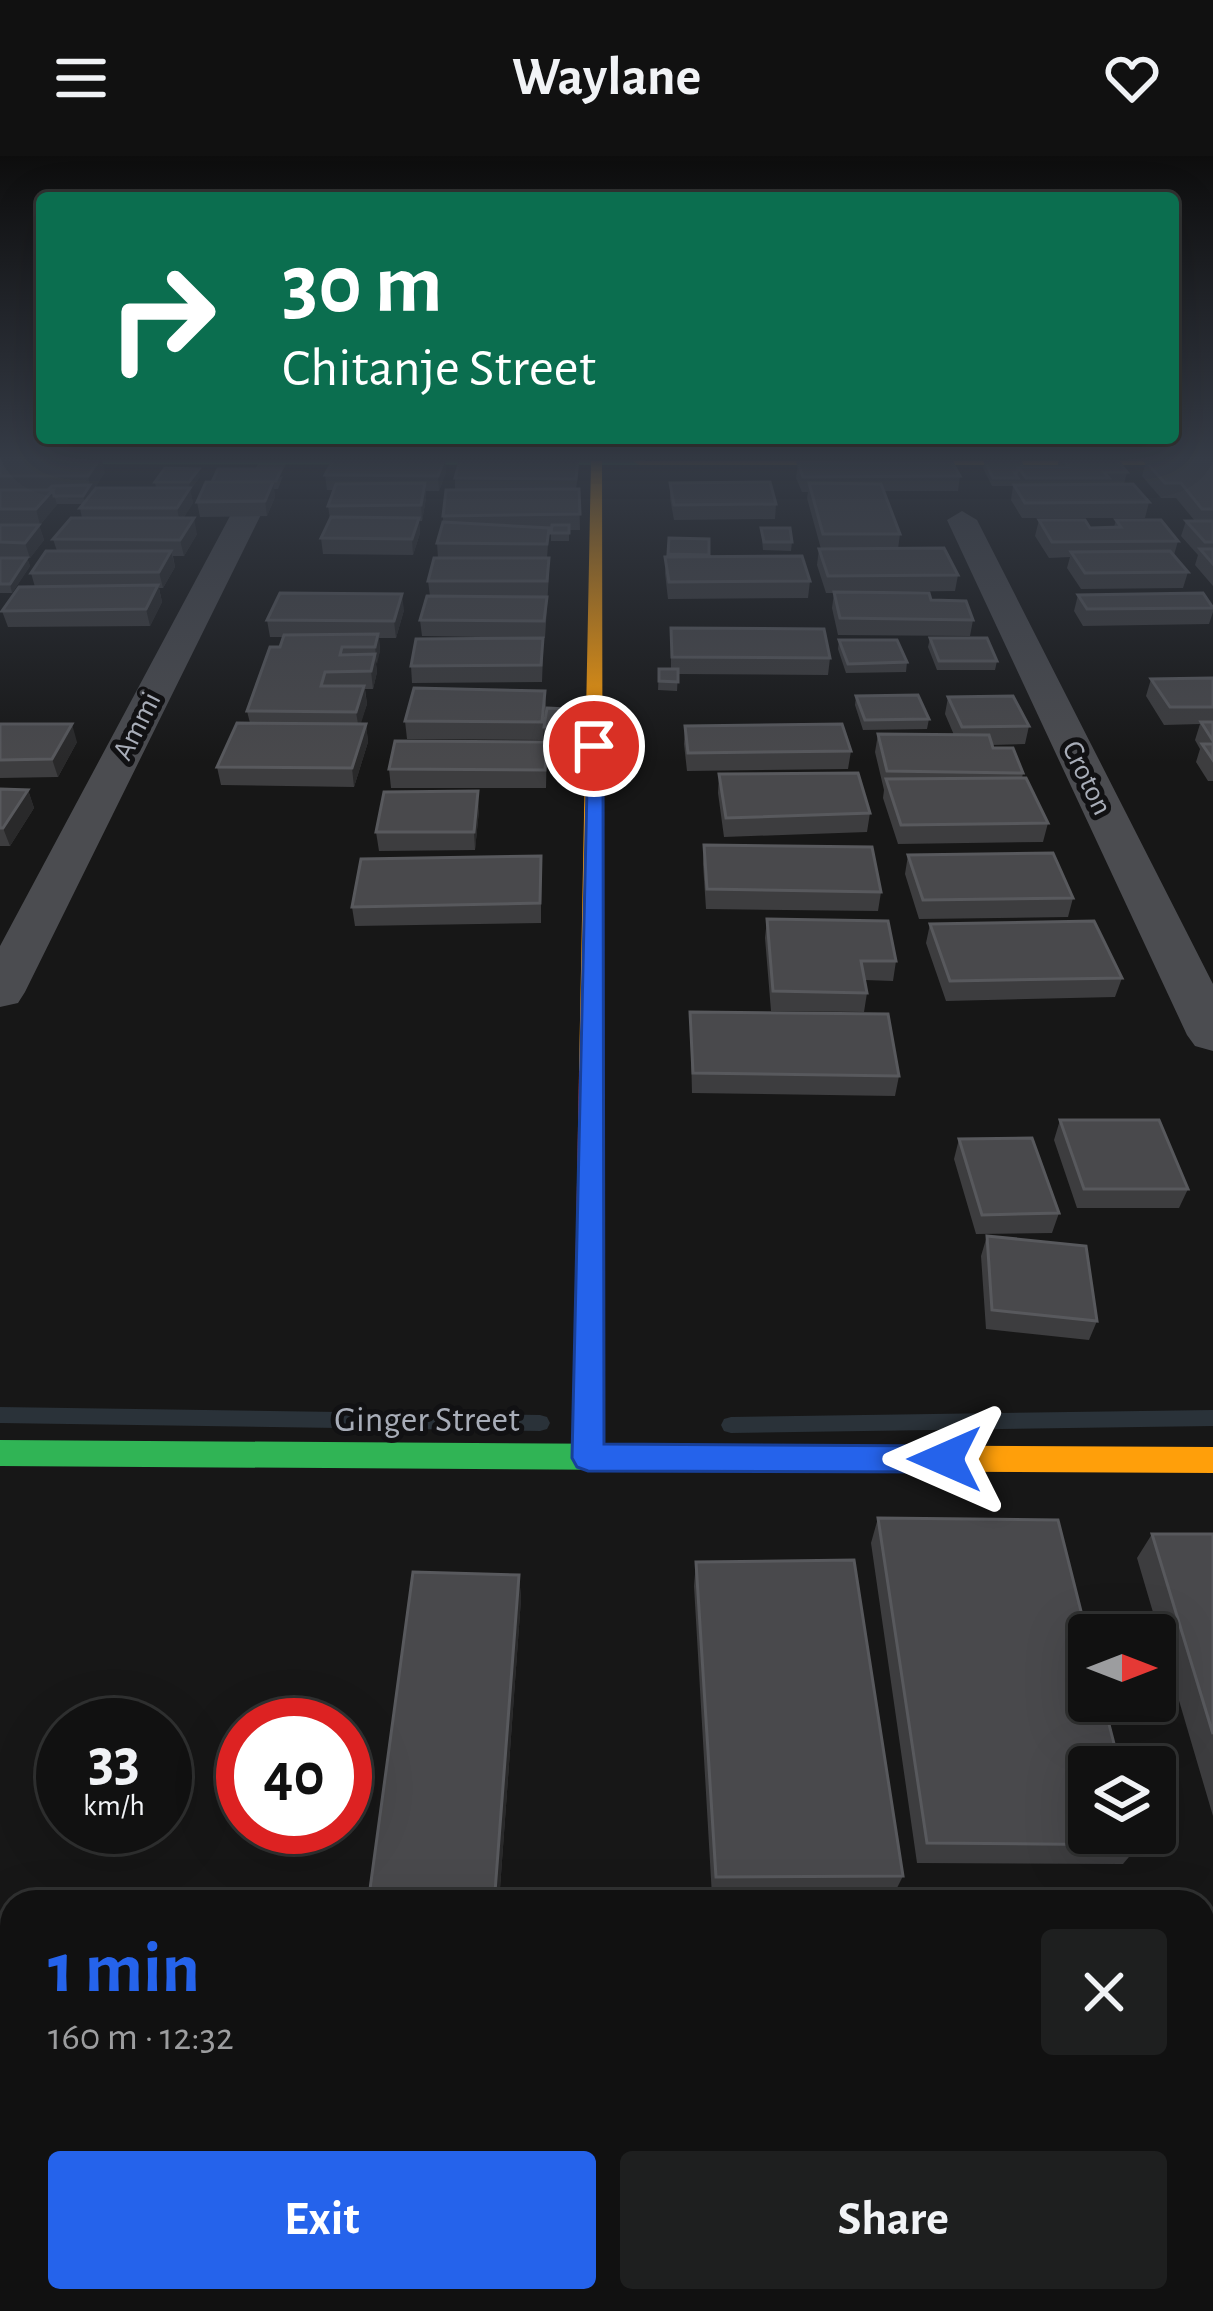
<!DOCTYPE html>
<html lang="en">
<head>
<meta charset="utf-8">
<style>
	body { margin:0; font-family:"Alegreya Sans",sans-serif; background:#1e1f1f; color:#f1f3f6; height:100vh; display:flex; flex-direction:column; font-size:45px; white-space:nowrap }
	* { box-sizing:border-box; margin:0 }
	p { font-size:39px; color:#9c9d9f }
	.icon { flex:none; width:66px; height:66px; fill:none; stroke:currentColor; stroke-width:2; stroke-linecap:round; stroke-linejoin:round }
	.map { position:relative; flex:1; overflow:hidden }
	.sheet { position:absolute; left:0px; top:1734px; width:1215px; height:423px; display:flex; flex-direction:column; background:#111; border-radius:36px 36px 0 0; box-shadow:0 12px 48px #0002,0 0 0 3px #303131 }
	.sheet>* { flex:none }
	.top-card { position:absolute; left:36px; top:36px; width:1143px; height:252px; border-radius:12px; box-shadow:0 12px 48px #0002,0 0 0 3px #303131; background:#0b6e4f; color:#fff; overflow:hidden }
	.needle { width:78px; rotate:90deg }
	.buttons { position:absolute; left:1068px; top:1458px; display:grid; gap:24px }
	.buttons a { display:grid; place-items:center; width:108px; height:108px; border-radius:12px; background:#111; box-shadow:0 12px 48px #0002,0 0 0 3px #303131; font-size:60px }
	.speed { position:absolute; left:36px; top:1542px; display:flex; gap:24px; font-size:60px; font-weight:700; text-align:center }
	.speed>* { display:grid; place-content:center; width:156px; height:156px; border-radius:50%; background:#111; box-shadow:0 12px 48px #0002,0 0 0 3px #303131; line-height:1 }
	.speed small { font-size:30px; font-weight:400 }
	.speed .limit { border:18px solid #d22; background:#fff; color:#111 }
	.pin { position:absolute; display:grid; place-items:center; width:102px; height:102px; color:#fff; margin:-51px; border:6px solid #fff; border-radius:50%; box-shadow:0 3px 12px #0007 }
	.me { position:absolute; width:132px; margin:-66px; rotate:270deg; stroke-linejoin:round; filter:drop-shadow(0 0 9px #0008) }
	.turn { display:flex; align-items:center; gap:42px; height:252px; padding:0 48px; font-size:54px }
	.turn .icon { width:156px; height:156px; stroke-width:2.5 }
	.turn b { display:block; font-size:84px; line-height:102px }
	.round { display:grid; place-items:center; flex:none; width:126px; height:126px; border-radius:12px; background:#1e1f1f }
	.summary { display:flex; align-items:center; justify-content:space-between; height:204px; padding:0 48px }
	h1 { font-size:72px; font-weight:600; line-height:90px; color:#2563eb }
	.cta { display:flex; gap:24px; margin-top:auto; padding:24px 48px }
	.cta a { flex:1; height:138px; border-radius:12px; background:#2563eb; color:#fff; font-size:48px; font-weight:600; line-height:138px; text-align:center }
	.cta a+a { background:#1e1f1f; color:#f1f3f6 }
	header { display:flex; justify-content:space-between; align-items:center; height:156px; padding:0 48px; background:#111; font-size:54px; font-weight:600 }
	.map>svg:first-child { display:block }
	.lines { fill:none; stroke-linecap:round; stroke-linejoin:round }
	.stream { fill:#2a3239; fill-rule:evenodd }
	.street { fill:#4b4c50; fill-rule:evenodd }
	.fast { fill:#30b455; fill-rule:evenodd }
	.slow { fill:#ff9f0a; fill-rule:evenodd }
	.jam { fill:#e5322d; fill-rule:evenodd }
	.wall { fill:#3d3d3f }
	.shaded-wall { fill:#29292a }
	.building { fill:#49494c; stroke:#58595d; stroke-width:3 }
	.route { fill:#2563eb; stroke:#184099; stroke-width:3 }
	.labels { text-anchor:middle; dominant-baseline:central; stroke-width:10; stroke-linejoin:round; paint-order:stroke }
	.far-street-label { font-size:30px; fill:#a8adb8; stroke:#111113 }
	.street-label { font-size:36px; fill:#a8adb8; stroke:#111113 }
</style>
</head>
<body>
<header><svg class="icon" aria-label="menu" viewBox="0 0 24 24"><path d="M4 6h16M4 12h16M4 18h16"/></svg>Waylane<svg class="icon" aria-label="heart" viewBox="0 0 24 24"><path d="M12 20l-8-8c-3-5 5-10 8-4 3-6 11-1 8 4z"/></svg></header>
<div class="map">
<svg width="1213" height="2155" viewBox="0 0 1213 2155">
	<rect width="100%" height="100%" fill="#171717"/>
	<g class="lines">
		<path class="stream" d="M0,1251l540,8 7,2 3,6 -3,6 -7,2 -540,-8z
			M1213,1254v16l-482,7 -7,-2 -3,-6 3,-6 7,-2z"/>
		<path class="street" d="M260,304h28l-263,532 -7,11 -18,4v-61z
			M962,355l15,9 236,464v67l-18,-5 -8,-11 -240,-515z"/>
		<path class="fast" d="M15,304h629l1,1 -6,4 -618,-1z
			M0,1284l787,5 11,4 5,9 -5,9 -11,4 -787,-5z"/>
		<path class="slow" d="M602,304l1,611 -12,8 -12,-8 12,-610z
			M1213,304v5h-574l-6,-4z
			M787,1289l426,2v26l-426,-2 -11,-4 -5,-9 5,-9z"/>
		<path class="jam" d="M591,907l12,8 1,387 -5,9 -11,4 -11,-4 -5,-9 7,-387z"/>
	</g>
	<path class="wall" d="M0,304l105,12 -13,20 64,-4 -1,-6 45,-5 -10,13 3,13 -10,15 14,16 -13,22h-11l2,11 -12,21h-4l3,14 -12,24 -142,1 -6,-16 33,-24 -4,-14 26,-22 -4,-12 29,-21 -2,-10 3,-4h-26l-17,21h-40z
		M445,304l1,12 -7,19h-13v7l-4,23h-3l1,12 -7,22 -90,-1 -2,-16 9,-19 -2,-13 6,-16h-7l-2,-15z
		M1059,304h58l10,12 -3,12 25,18 -4,16h-123l-11,-18 2,-14h-21l-9,-18 2,-7 38,6h34z
		M1213,305v125l-18,-21 3,-10 -17,-19 5,-15h9l-19,-23h-15l-19,-22 4,-14z
		M798,307l162,13 -2,15h-74l16,43 -2,15 60,26 -3,16 -79,1 55,8 42,20 -3,16 -132,-1 -6,-27 2,-15h-8l-9,-28 2,-16h2l-14,-51 1,-6h-6l-6,-14z
		M578,319l-2,14h3l1,41h-11v11h-18v-11h-2l-2,28h2v16l-4,64 -123,-2 -2,-16 10,-24 -2,-15 10,-23 -1,-15 6,-20v-7l12,-26v-12z
		M283,320l-5,13h-4l1,8 -8,19 -67,1 -3,-15z
		M670,327l106,21 -1,15 -101,1 -4,-22z
		M1039,364l51,8 24,-1 2,-7 62,21 -4,14 14,17 -5,16 -102,1 -14,-21 3,-11 -21,1 -14,-22z
		M0,369h39l5,15 -14,18h-3l3,8 -18,27h-12z
		M761,372l31,14 -1,9 -28,-1z
		M669,382l40,1v17l101,25 -2,17 -140,1 -3,-26z
		M1078,439l135,11v6l-4,12 -126,2 -9,-15z
		M404,454l-8,28h-17l1,13 -4,13 1,8 -4,17h-8l2,15 -7,20h6l2,18 -14,45 -133,-2 -4,-18 33,-44 -3,-12 33,-64 3,-10h-13l-3,-17z
		M671,472l159,30 -2,17 -150,-1 -1,17 -19,-1 1,-21h12z
		M930,482l67,23 -2,9h-58l-9,-23z
		M839,484l68,22 -1,10 -60,1 -8,-24z
		M543,499l-1,27 -130,1 -1,-17z
		M1213,522v103h-5l-12,-19 4,-13 -5,-9 5,-16 -36,1 -18,-29 5,-17z
		M545,535l1,17 20,10 -2,18h-20v-8l-1,12 -136,-1 -2,-18z
		M856,540l73,23 -2,10 -64,1 -8,-25z
		M948,541l81,29 -4,18 -33,1 31,28 -1,5 26,45 -5,19 -145,2 -15,-46 1,-8 -9,-38 3,-18 76,1 -9,-21z
		M0,568l77,18 -19,35 -58,1z
		M685,570l166,25 -3,18 -161,2 -3,-27z
		M547,586l-1,46h-155l-2,-19z
		M719,618l151,39 -3,19 -143,5 -6,-44z
		M0,633l28,1 6,18 -24,38h-10z
		M479,654l-4,40 -96,1 -3,-19z
		M704,689l177,47 -3,19 -172,-2 -3,-45z
		M908,699l165,43 -5,19 -149,2 -14,-45z
		M541,700v67l-186,3 -3,-19z
		M767,763l129,42 -3,20 -28,-1 2,13 -3,19 -93,-1 -6,-73z
		M930,768l192,54 -7,19 -169,4 -20,-58z
		M690,856l209,64 -4,20 -203,-3z
		M1060,964l128,69 -9,19h-102l-23,-68z
		M959,983l100,74 -7,20 -76,1 -22,-75z
		M987,1080l110,85 -8,19 -103,-11 -5,-73z
		M878,1362l261,327 -16,19 -206,-1 -46,-320z
		M1152,1378h61v282l-76,-258z
		M696,1406l207,314 -9,18 -182,2 -18,-310z
		M519,1419l2,24 -22,303h-123l-6,-13z
		M995,2145h208l10,10h-216z"/>
	<path class="shaded-wall" d="M99,304h3l3,12 -20,32 -2,-8 7,-11 -2,-9z
		M445,304l1,12 -7,19 -1,-15z
		M199,313l1,8 -10,13 -1,-8z
		M273,326l2,15 -8,19 -2,-15z
		M425,327l1,15 -4,23 -1,-16z
		M190,332l3,15 -13,21 -3,-16z
		M53,334l4,15 -17,20 -4,-16z
		M194,362l3,16 -13,22 -4,-16z
		M419,362l1,15 -7,22 -1,-16z
		M39,369l5,15 -14,18 -5,-15z
		M171,395l4,16 -12,21 -4,-16z
		M27,402l3,8 -18,27 -2,-9z
		M158,429l4,17 -12,24 -4,-17z
		M402,438l2,16 -8,28 -2,-17z
		M378,478l2,17 -3,13 -2,-17z
		M375,498l2,18 -4,17 -2,-18z
		M364,530l3,18 -8,26 -3,-18z
		M72,568l5,18 -19,35 -6,-18z
		M366,568l2,18 -14,45 -2,-19z
		M28,634l6,18 -24,38 -7,-18z
		M478,635l1,19 -4,40 -1,-18z
		M519,1419l2,24 -22,303h-3l-1,-10z"/>
	<path class="building" d="M0,304h99l-11,16h-88z
		M333,304h111l-6,16 -113,-1z
		M460,304h118l-2,19 -121,-1z
		M1064,304h53l10,12h-23l5,6h-83l-8,-11h51z
		M985,305h35l3,6h-5l-1,5h-3l4,6h-25z
		M1213,305v48h-11l-21,-26h-16l-19,-21z
		M952,306l8,14 -157,1 -5,-14z
		M165,312l34,1 -10,13h-34z
		M218,313h63l-5,12 -64,1z
		M206,326h67l-8,19 -68,1z
		M770,326l6,22 -102,1 -4,-22z
		M425,327l-4,22 -93,1 8,-22z
		M809,327l72,1 19,50h-77z
		M1133,328l16,18 -124,1 -11,-18z
		M90,329l-7,11h-29l-1,-6h-5l4,-4z
		M96,332h94l-13,20h-97z
		M579,333l1,25 -137,2 3,-26z
		M0,334h53l-17,19h-36z
		M331,361l88,1 -7,21 -91,-1z
		M71,362h123l-14,22 -127,-1z
		M1039,364h46l5,8 31,-1 -5,-7h45l17,21 -126,1z
		M1186,365h27v21h-8z
		M443,366l106,6 -2,16 -110,-1z
		M0,369h39l-14,18 -25,-1z
		M552,369h17v8h-18z
		M761,372h29l2,14h-28z
		M669,382l40,1v16l-41,-1z
		M944,392l14,27 -130,1 -9,-27z
		M1200,393h13v15z
		M46,395h125l-12,21 -128,1z
		M1170,395l18,21 -103,1 -14,-21z
		M802,400l8,25 -141,1 -4,-25z
		M0,402h27l-17,26h-10z
		M434,402h115l-2,23h-119z
		M158,429l-12,24 -144,2 17,-24z
		M834,436l95,1 2,7 35,1 7,19 -133,-2z
		M280,437l122,1 -8,27 -127,-1z
		M1203,437l10,15 -126,1 -9,-14z
		M427,440l120,1 -3,24 -124,-1z
		M671,472l153,1 6,29 -158,-1z
		M378,478l-3,13h-33l-2,8 35,-1 -4,17 -46,1 -4,14h43l-8,26 -109,-1 23,-64h10l4,-12z
		M543,482l-2,27 -130,1 5,-27z
		M930,482h57l10,23h-58z
		M839,484h58l10,22 -59,2z
		M659,513h19v13l-19,-1z
		M1213,522v29h-43l-19,-28z
		M414,532l131,3 -3,31 -137,-1z
		M918,539l11,24 -64,1 -9,-24z
		M1013,540l16,30 -67,1 -14,-30z
		M547,552l19,1 -3,18h-19z
		M1201,566h12v19z
		M237,567l129,1 -14,44 -135,-1z
		M0,568h72l-20,35 -52,1z
		M842,568l9,27 -163,2 -3,-27z
		M878,578l111,1 4,13h20l10,25 -136,-2z
		M395,585l152,1 -2,28 -156,-1z
		M1202,588h11v16z
		M858,617l12,40 -144,5 -7,-44z
		M1026,622l22,45 -147,2 -15,-46z
		M0,633l28,1 -25,38h-3z
		M478,635l-4,41h-98l8,-40z
		M704,689l168,2 9,45 -174,-3z
		M1053,697l20,45 -150,2 -15,-45z
		M541,700l-1,47 -188,4 9,-48z
		M767,763l121,2 8,40h-35l6,32 -94,-2z
		M1094,765l28,57 -172,3 -20,-57z
		M690,856l198,2 11,62 -206,-3z
		M1060,964h99l29,69h-104z
		M1032,982l27,75 -77,2 -23,-76z
		M987,1080l99,10 11,75 -105,-11z
		M878,1362l180,2 31,123v58h14l17,66h-31v66h47l3,12 -212,-2z
		M1152,1378h61v200z
		M854,1404l49,316 -187,1 -20,-315z
		M413,1416l106,3 -24,317 -125,-3z
		M1203,2013l10,37v105h-200l-1,-10h191z
		M280,2145h256l1,10h-258z"/>
	<linearGradient id="sky" x2="0" y2="1"><stop stop-color="#0d0d0d"/><stop offset="0.5" stop-color="#363c47"/><stop offset="1" stop-color="#363c47" stop-opacity="0"/></linearGradient>
	<rect width="1213" height="606" fill="url(#sky)"/>
	<path class="route" d="M588,586l15,4 1,698 341,2 11,3 5,10 -5,9 -11,4 -357,-1 -11,-4 -5,-9z"/>
	<g class="labels">
		<g class="far-street-label">
			<text transform="translate(137 570) rotate(-63)">Ammi</text>
			<text transform="translate(1087 622) rotate(64)">Croton</text>
		</g>
		<g class="street-label">
			<text x="427" y="1264">Ginger Street</text>
		</g>
	</g>
</svg>
<div class="buttons">
<a><svg class="needle" viewBox="-14 -14 28 28"><path d="M0-13l5 13h-10z" fill="#e53935"/><path d="M0 13l5-13h-10z" fill="#9c9d9f"/></svg></a>
<a><svg class="icon" aria-label="layers" viewBox="0 0 24 24"><path d="M12 4l9 5-9 5-9-5zM3 14l9 5 9-5"/></svg></a>
</div>
<div class="speed"><div>33<small>km/h</small></div><div class="limit">40</div></div>
<div class="pin" style="left:594px;top:590px;background:#d93025"><svg class="icon" aria-label="arrive" viewBox="0 0 24 24"><path d="M6 21V4h12l-3 4 3 4H6"/></svg></div>
<svg class="me" style="left:945px;top:1303px" viewBox="-20 -20 40 40"><path d="M0-17L14 15 0 8-14 15z" fill="#2563eb" stroke="#fff" stroke-width="4"/></svg>
<div class="top-card">
<div class="turn"><svg class="icon" aria-label="right" viewBox="0 0 24 24"><path d="M7 20v-9h11M14 6l5 5-5 5"/></svg><div><b>30 m</b>Chitanje Street</div></div>
</div>
<section class="sheet">
<div class="summary"><div><h1>1 min</h1><p>160 m · 12:32</p></div><a class="round"><svg class="icon" aria-label="close" viewBox="0 0 24 24"><path d="M6 6l12 12M18 6L6 18"/></svg></a></div>
<div class="cta"><a>Exit</a><a>Share</a></div>
</section>
</div>
</body>
</html>
